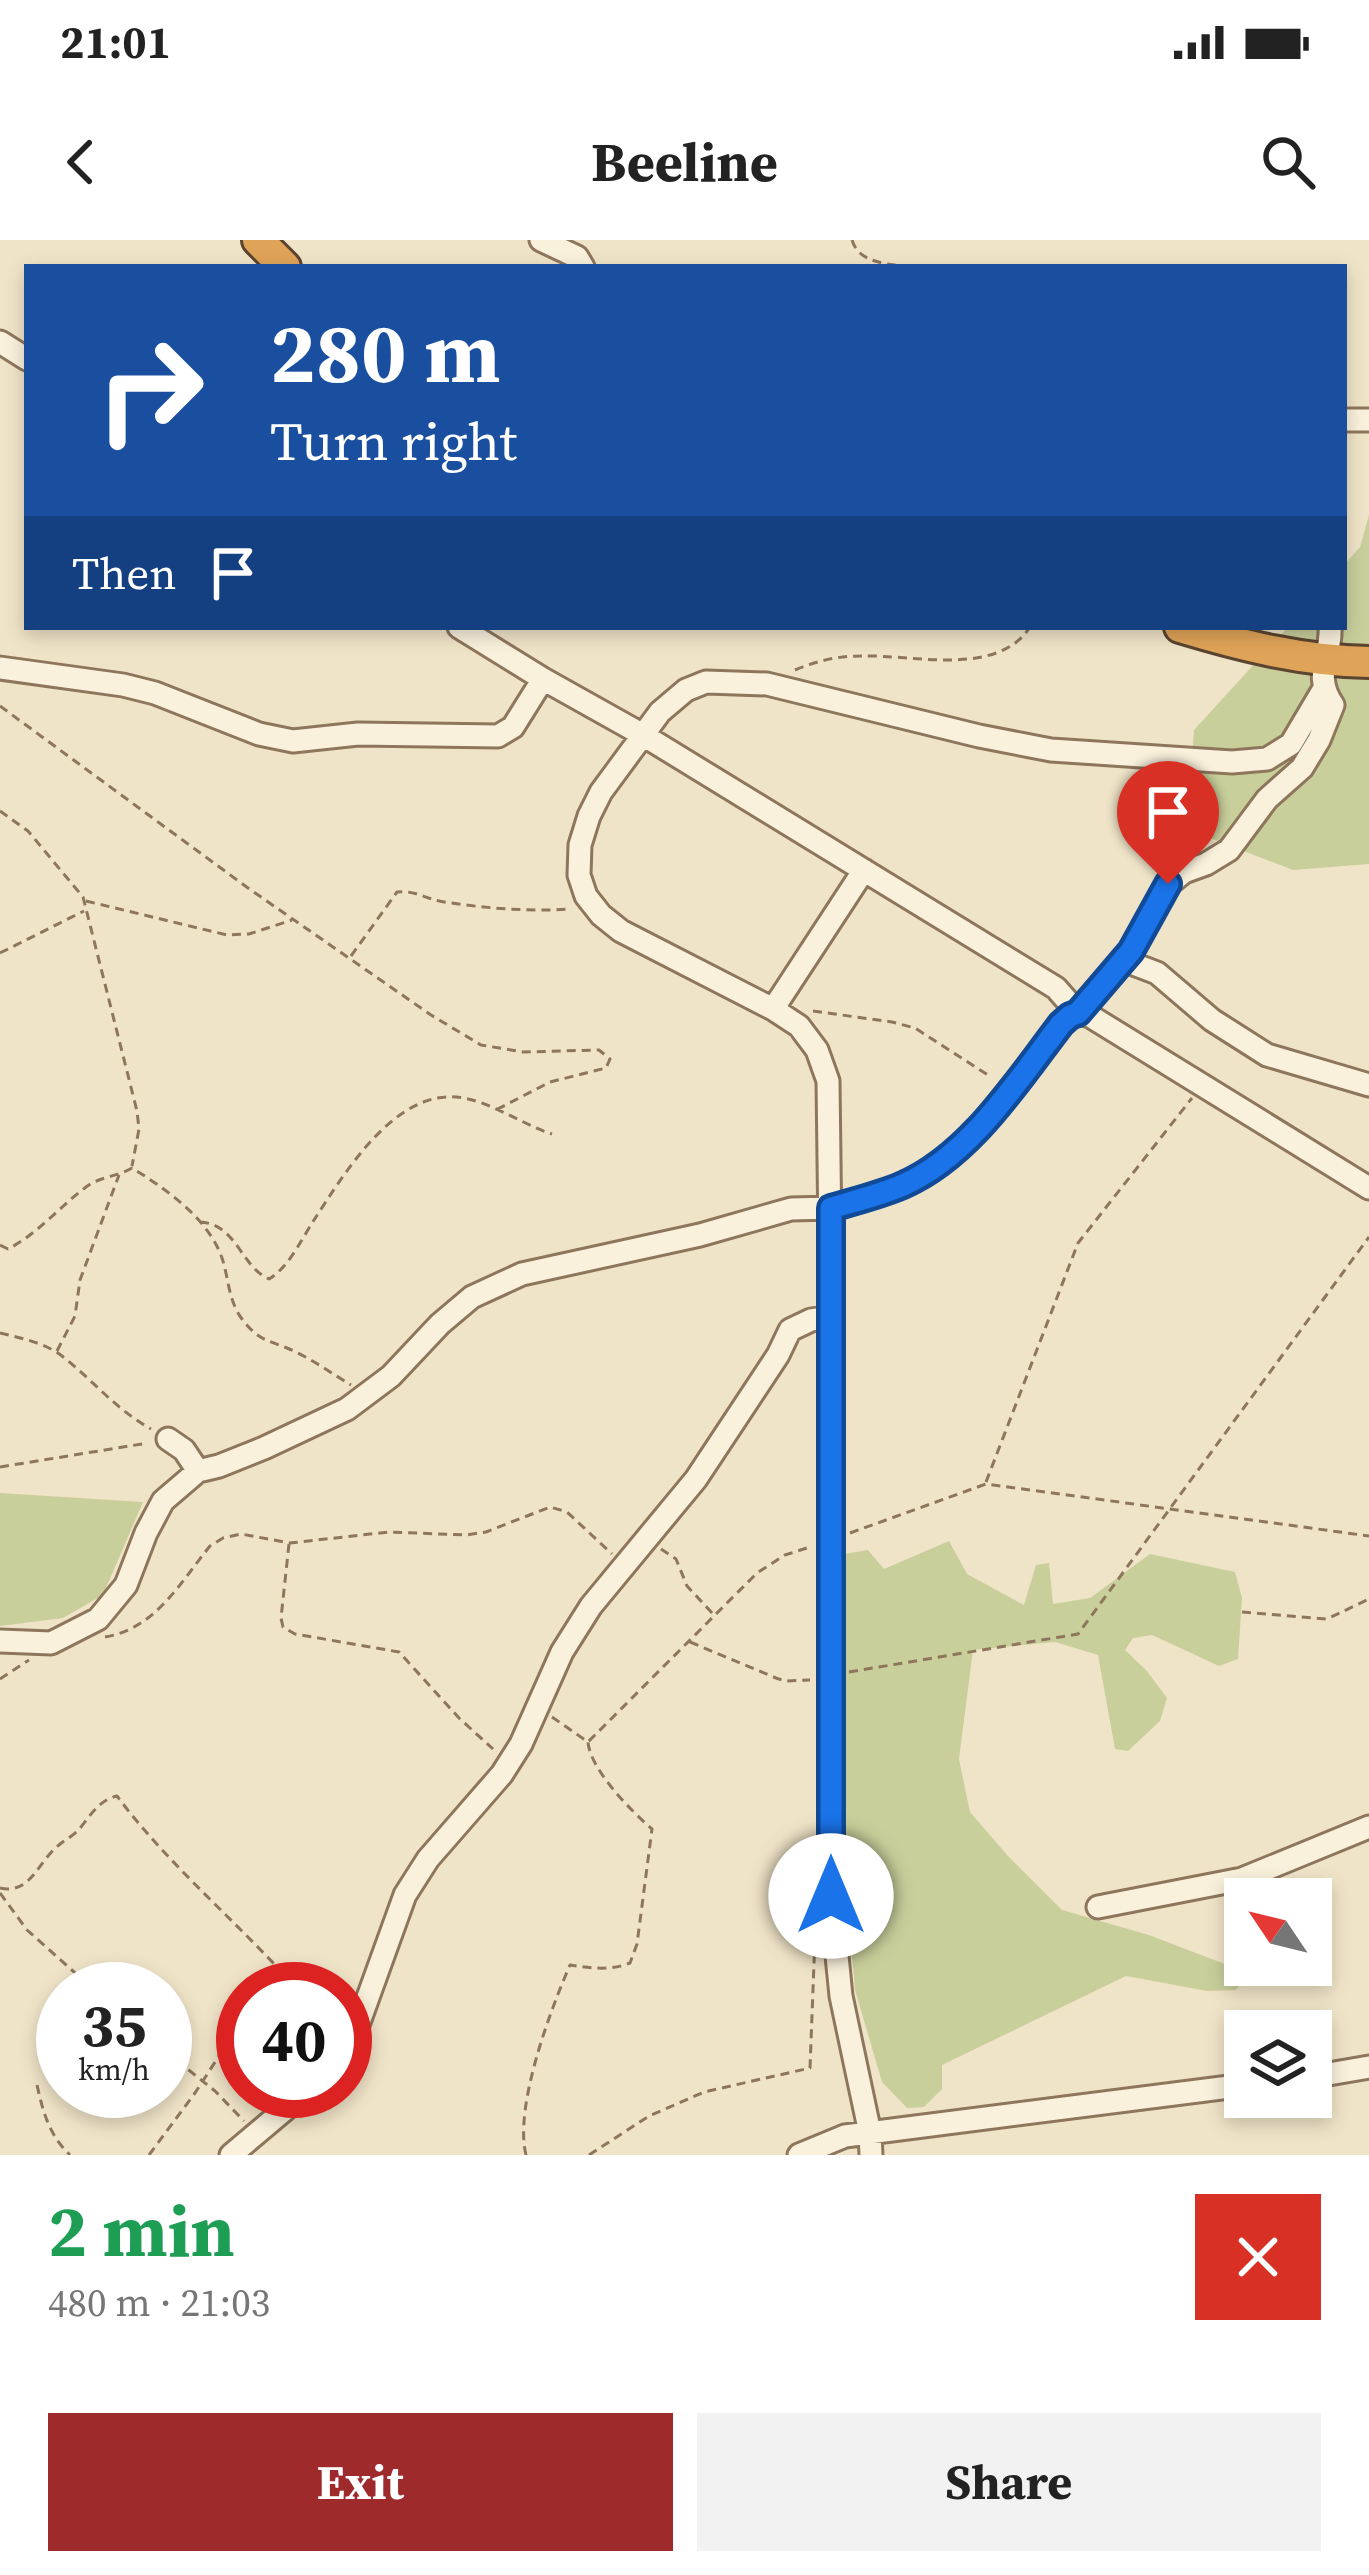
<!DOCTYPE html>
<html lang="en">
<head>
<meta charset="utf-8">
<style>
	body { margin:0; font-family:"Source Serif 4",serif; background:#f2f2f2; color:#222; height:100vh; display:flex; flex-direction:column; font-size:45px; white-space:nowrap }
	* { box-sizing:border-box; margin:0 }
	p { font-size:39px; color:#767676 }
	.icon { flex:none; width:66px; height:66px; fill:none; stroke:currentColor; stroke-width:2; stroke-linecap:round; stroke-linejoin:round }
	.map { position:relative; height:1915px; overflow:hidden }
	.details { display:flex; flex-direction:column; background:#fff; flex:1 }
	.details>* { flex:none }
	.banner { position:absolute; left:24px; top:24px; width:1323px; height:366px; border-radius:0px; box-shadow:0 6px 18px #0003; background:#1a4fa0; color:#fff; overflow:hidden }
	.needle { width:78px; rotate:305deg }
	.buttons { position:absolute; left:1224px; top:1638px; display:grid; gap:24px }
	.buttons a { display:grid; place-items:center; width:108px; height:108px; border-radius:0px; background:#fff; box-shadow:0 6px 18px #0003; font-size:60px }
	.speed { position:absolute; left:36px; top:1722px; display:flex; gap:24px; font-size:60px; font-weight:700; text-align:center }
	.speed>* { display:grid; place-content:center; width:156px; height:156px; border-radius:50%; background:#fff; box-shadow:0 6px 18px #0003; line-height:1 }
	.speed small { font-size:30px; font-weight:400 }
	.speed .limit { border:18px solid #d22; background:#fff; color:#111 }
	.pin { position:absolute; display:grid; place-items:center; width:102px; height:102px; color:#fff; margin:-123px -51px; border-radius:50% 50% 50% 0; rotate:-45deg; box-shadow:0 0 12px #0007 }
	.pin .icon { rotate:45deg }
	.me { position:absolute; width:132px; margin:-66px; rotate:0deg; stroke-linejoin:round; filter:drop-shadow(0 0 9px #0008) }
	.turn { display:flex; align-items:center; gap:42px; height:252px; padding:0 48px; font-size:54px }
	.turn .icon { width:156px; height:156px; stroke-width:2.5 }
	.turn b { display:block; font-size:84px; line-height:102px }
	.then { display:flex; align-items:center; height:114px; padding:0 48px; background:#0003; gap:24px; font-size:45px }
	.round { display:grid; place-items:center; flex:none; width:126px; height:126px; border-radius:0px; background:#f2f2f2 }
	.summary { display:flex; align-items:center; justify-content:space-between; height:204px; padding:0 48px }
	h1 { font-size:72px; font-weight:700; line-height:90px; color:#1e9e55 }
	.primary-button { display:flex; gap:24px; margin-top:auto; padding:24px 48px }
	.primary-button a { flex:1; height:138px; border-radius:0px; background:#9e2a2b; color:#fff; font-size:48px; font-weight:700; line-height:138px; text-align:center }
	.primary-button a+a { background:#f2f2f2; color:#222 }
	.status { display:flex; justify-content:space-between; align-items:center; height:84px; padding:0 60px; background:#fff; direction:ltr }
	.status svg { height:33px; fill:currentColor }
	header { display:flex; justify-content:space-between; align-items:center; height:156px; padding:0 48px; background:#fff; font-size:54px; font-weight:700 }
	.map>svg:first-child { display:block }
	.green { fill:#c9cf9b }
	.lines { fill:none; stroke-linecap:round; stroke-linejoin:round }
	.minor-casing { stroke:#8d765c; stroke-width:27 }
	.highway-casing { stroke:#5b4430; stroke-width:36 }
	.path { stroke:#8d765c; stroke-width:3; stroke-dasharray:9 6; stroke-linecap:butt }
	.minor { stroke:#faf1dc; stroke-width:21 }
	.highway { stroke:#e0a458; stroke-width:30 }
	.route-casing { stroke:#114b97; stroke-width:30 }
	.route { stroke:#1a73e8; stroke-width:21 }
</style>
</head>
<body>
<div class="status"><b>21:01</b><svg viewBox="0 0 49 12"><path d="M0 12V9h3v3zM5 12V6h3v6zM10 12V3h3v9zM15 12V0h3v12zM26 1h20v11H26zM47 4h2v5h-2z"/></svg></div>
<header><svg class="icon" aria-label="back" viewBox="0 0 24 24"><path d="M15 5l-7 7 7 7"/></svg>Beeline<svg class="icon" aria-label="search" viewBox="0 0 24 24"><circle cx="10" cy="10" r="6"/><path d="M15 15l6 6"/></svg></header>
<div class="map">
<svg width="1369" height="1915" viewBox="0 0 1369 1915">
	<rect width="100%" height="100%" fill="#f0e4c8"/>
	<path class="green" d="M1369,275v349l-76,6 -106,-41 7,-99 94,-103h56v-62l16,-18z
		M0,1253l143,9 -40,93 -40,23 -63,8z
		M949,1301l18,33 57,31 12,-40 13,-2 4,41 37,-6 60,-44 85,18 7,26 -4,61 -19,7 -67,-31 -19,3 -8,12 22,21 20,27 -7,23 -32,30 -13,-2 -17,-94 -43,-13 -82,8 -14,109 11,53 38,44 54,54 87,25 81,31 14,13 -8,11 -29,1 -81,-15 -184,89v24l-18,18 -17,1 -25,-26 -27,-92 -9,-102 -5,-195 3,-139 24,-4 16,19z"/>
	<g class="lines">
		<g class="minor-casing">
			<path id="minor" d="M541,0l36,17 6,10
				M0,102l27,17
				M1344,180h25
				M459,387l84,52 100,56 413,253 22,25 12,3 279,172
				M0,428l123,17 32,8 104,41 34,7 65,-7 140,2 15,-9 30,-48
				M1123,720l34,13 55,47 55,35 102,30
				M773,769l91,-139
				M168,1199l16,11 14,21
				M0,1401l51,2 47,-24 28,-34 20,-52 17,-32 35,-30 21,-5 45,-18 83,-39 44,-33 49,-52 32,-27 50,-23 178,-39 91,-26 40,-1 74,-23 26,-15 41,-34 90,-111 8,-9 8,-3 53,-62 38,-67 15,-12 22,-8 23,-14 38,-51 35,-31 17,-28 14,-35c-21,-31 -1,-47 -3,-78
				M1098,1667l144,-28 127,-52
				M345,1821l60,-166 23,-36 74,-85 19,-30 41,-92 29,-46 105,-127 82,-124 12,-25 21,-10 20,-3
				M1311,1837l58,-10
				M231,1915l76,-64
				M799,1915l46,-19 400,-51
				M871,1915l-1,-22 -29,-137 -10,-100v-579l-3,-236 -11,-31 -18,-24 -26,-17 -152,-78 -20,-16 -15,-19 -7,-21 1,-30 9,-29 12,-24 59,-80 26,-22 20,-8 61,2 212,52 72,14 181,12 35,-3 24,-15 32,-54"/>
		</g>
		<g class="highway-casing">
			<path id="highway" d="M258,0l27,27
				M1180,387c63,19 123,34 189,35"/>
		</g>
		<path class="path" d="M852,0c7,23 33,23 54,27
			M795,430c21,-9 43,-14 65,-14 52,-2 137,22 170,-29
			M0,466l248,182 183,127 50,30 42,7 76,-2 11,9 -4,9 -56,14 -54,28
			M0,571l28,20 55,66 54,214 2,18 -7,37
			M86,661l141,34 22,-1 43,-14
			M0,713l84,-42
			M351,716l46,-64c18,-2 29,7 47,10 40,6 85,10 126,7
			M813,771l79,11 23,6 76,49
			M200,982c37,2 40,44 69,57 20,-12 32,-39 45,-59 30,-46 79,-128 142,-123 33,3 65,27 96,37
			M0,1005l8,4c31,-16 51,-42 78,-62 15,-11 31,-10 46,-19 34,21 76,50 90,90 7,21 6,42 20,61 15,20 24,21 45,29 22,9 44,25 64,37
			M0,1093c21,5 45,10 62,23 32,25 52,52 89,73
			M57,1111l18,-35 5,-36 39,-105
			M0,1227l148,-24
			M986,1242l92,-239 114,-145
			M850,1293l136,-49 383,52
			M289,1304l-8,74 2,9 12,7 104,18 60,66 34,31
			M661,1309l15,10 11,27 27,29
			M1242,1372l85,7 42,-20
			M105,1397c50,-8 75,-54 105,-91l13,-8 18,-4 49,9 99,-11 77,3 20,-3 64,-25 17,5 45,42
			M690,1402l86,36 9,3 25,-1
			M849,1432l229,-38 291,-397
			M0,1439l29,-19
			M552,1477l36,25 169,-169 28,-18 25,-8
			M0,1648c31,7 38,-27 59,-43 7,-6 16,-10 22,-18 11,-14 19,-27 36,-31 52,70 122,127 180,193
			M0,1653l27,37 66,59
			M259,1749l15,-21
			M165,1811l50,40 29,30
			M37,1845c6,27 12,50 33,70
			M149,1915l46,-62 48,-74
			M526,1915c-12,-48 24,-144 44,-190 21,3 40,6 60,-2l7,-19 15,-115c-22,-19 -62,-60 -64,-87
			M589,1915l60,-39 55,-24 106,-24 5,-131"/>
		<use href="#minor" class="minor"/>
		<use href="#highway" class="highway"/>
	</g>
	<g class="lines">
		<g class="route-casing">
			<path id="route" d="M831,1656v-688c24,-7 49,-13 72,-23 67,-29 115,-105 158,-161l9,-8 8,-3 53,-62 37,-67"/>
		</g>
		<use href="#route" class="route"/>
	</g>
</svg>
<div class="buttons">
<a><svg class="needle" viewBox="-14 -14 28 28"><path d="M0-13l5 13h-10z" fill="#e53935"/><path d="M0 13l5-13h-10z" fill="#767676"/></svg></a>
<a><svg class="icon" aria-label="layers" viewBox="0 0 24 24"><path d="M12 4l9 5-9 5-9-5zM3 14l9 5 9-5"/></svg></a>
</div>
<div class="speed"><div>35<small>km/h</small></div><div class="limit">40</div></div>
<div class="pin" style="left:1168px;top:644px;background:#d93025"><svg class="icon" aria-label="arrive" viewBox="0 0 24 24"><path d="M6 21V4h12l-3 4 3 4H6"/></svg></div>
<svg class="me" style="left:831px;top:1656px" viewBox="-20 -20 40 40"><circle r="19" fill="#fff"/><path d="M0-13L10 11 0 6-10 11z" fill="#1a73e8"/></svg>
<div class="banner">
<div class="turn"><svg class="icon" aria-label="right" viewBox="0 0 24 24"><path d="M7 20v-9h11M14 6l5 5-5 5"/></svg><div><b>280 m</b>Turn right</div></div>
<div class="then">Then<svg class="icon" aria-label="arrive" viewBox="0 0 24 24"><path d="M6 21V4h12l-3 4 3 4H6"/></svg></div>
</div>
</div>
<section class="details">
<div class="summary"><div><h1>2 min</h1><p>480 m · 21:03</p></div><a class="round" style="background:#d93025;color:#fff"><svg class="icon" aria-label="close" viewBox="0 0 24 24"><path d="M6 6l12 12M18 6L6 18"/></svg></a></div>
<div class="primary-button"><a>Exit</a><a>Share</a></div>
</section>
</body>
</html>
